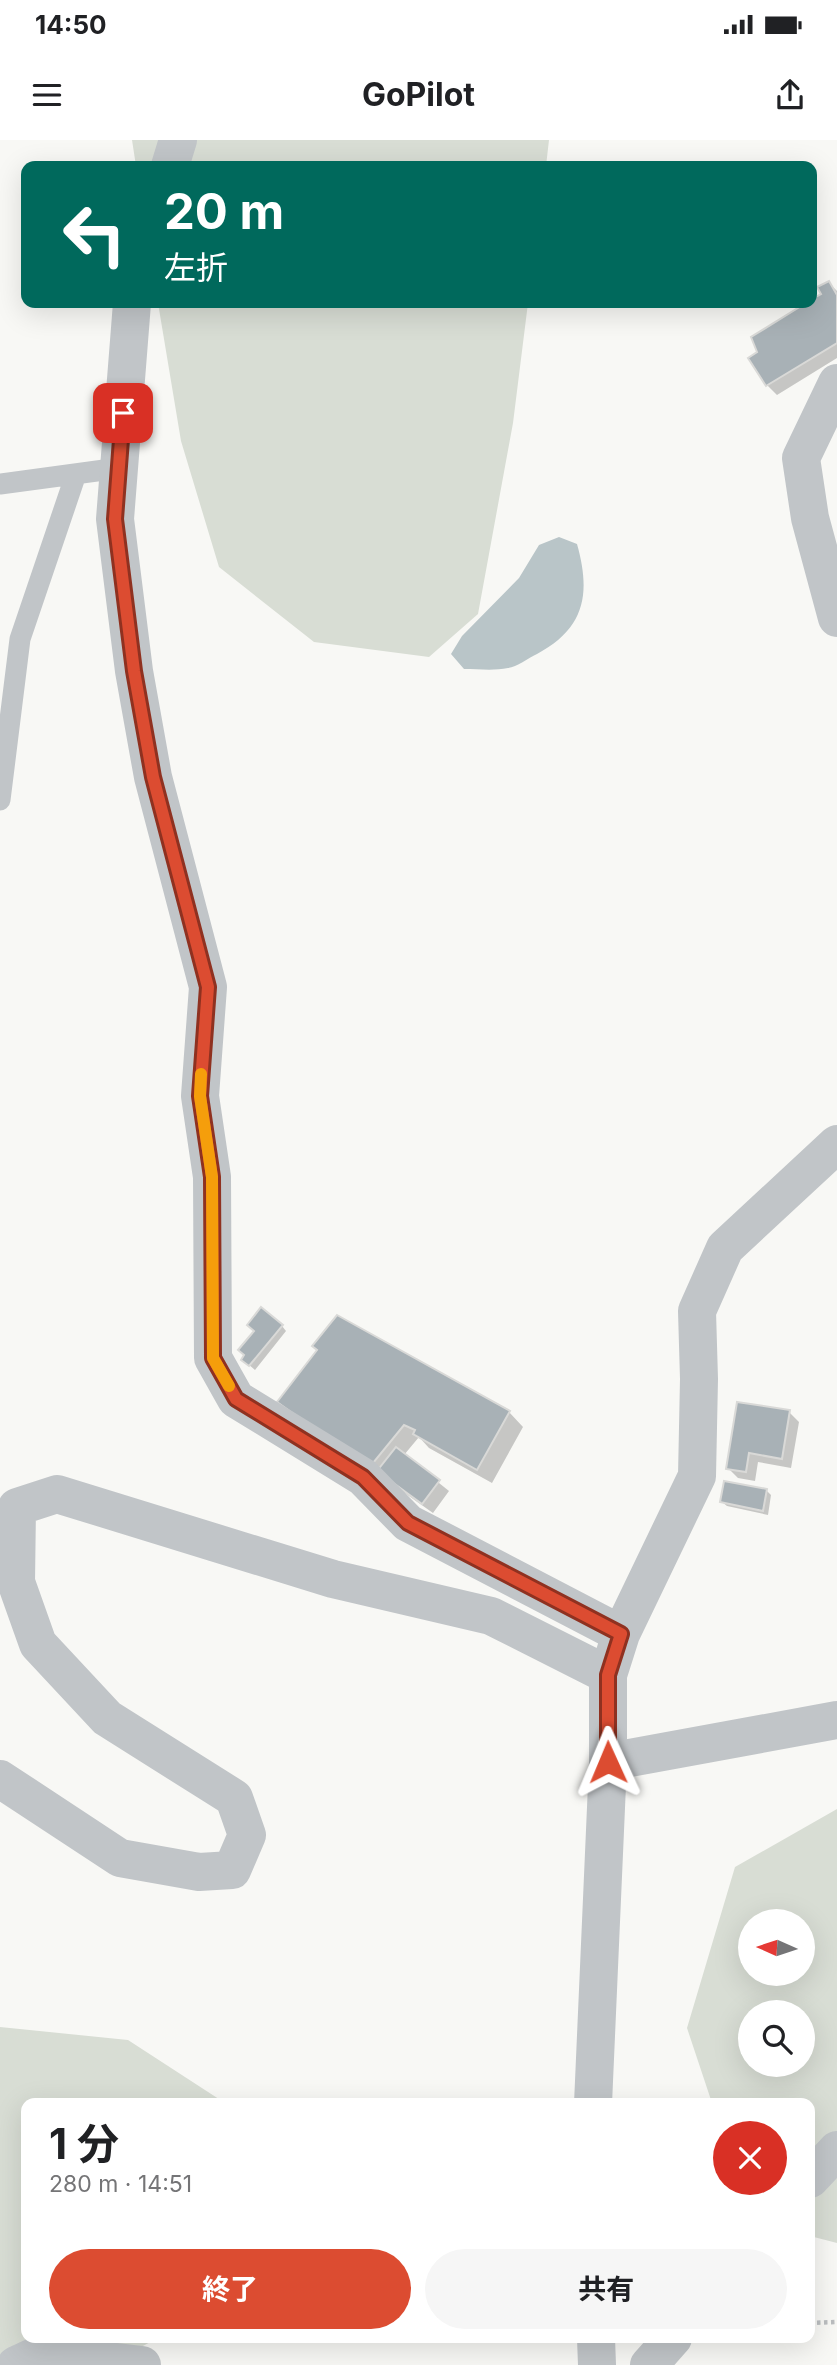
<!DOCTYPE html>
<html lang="ja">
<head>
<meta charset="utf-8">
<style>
	body { margin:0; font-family:Inter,"Noto Sans JP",sans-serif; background:#f6f6f6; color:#202124; height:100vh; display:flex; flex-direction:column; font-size:26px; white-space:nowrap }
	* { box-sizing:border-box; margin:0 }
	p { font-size:23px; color:#757577 }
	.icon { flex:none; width:38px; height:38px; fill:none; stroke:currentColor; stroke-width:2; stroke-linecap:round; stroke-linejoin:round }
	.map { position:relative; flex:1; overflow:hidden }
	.side { position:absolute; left:21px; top:1958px; width:794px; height:245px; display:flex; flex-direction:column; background:#fff; border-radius:14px; box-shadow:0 7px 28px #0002 }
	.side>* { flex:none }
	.top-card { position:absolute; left:21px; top:21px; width:796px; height:147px; border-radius:14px; box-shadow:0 7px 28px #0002; background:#00695c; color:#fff; overflow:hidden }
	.needle { width:46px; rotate:273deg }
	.tools { position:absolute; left:738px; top:1769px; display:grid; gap:14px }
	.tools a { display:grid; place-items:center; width:77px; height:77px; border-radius:50%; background:#fff; box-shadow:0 7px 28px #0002; font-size:35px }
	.pin { position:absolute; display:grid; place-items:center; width:60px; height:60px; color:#fff; margin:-30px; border-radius:14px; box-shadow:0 4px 10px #0006 }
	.me { position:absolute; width:77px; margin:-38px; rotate:359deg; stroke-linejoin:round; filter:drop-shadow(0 0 5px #0008) }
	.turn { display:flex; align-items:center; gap:24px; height:147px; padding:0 28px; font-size:32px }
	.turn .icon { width:91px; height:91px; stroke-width:2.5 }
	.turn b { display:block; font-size:49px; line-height:60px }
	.round { display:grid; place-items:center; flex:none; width:74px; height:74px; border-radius:37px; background:#f6f6f6 }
	.head { display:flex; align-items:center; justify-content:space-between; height:119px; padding:0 28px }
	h1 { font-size:42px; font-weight:700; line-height:52px }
	.cta { display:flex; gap:14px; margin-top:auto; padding:14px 28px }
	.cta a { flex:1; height:80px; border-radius:42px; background:#dc4c31; color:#fff; font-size:28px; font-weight:700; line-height:80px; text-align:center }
	.cta a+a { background:#f6f6f6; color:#202124 }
	.status { display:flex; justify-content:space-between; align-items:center; height:49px; padding:0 35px; background:#fff; direction:ltr }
	.status svg { height:19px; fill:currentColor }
	header { display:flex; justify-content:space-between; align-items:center; height:91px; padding:0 28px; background:#fff; font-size:32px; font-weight:700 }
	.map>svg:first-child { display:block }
	.green { fill:#d8ddd4; fill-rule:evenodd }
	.water { fill:#b9c5c8 }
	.shadow { fill:#0003 }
	.building { fill:#a8b1b6; stroke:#d9d9d7; stroke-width:2 }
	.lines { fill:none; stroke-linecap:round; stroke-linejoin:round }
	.path { stroke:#bbbec0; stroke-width:4.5; stroke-dasharray:3.5 3.5; stroke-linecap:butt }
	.service { stroke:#c1c5c8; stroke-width:21 }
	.minor { stroke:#c1c5c8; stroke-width:38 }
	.route-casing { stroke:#8f3120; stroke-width:18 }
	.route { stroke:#dc4c31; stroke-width:12 }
	.slow { stroke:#f59e0b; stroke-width:12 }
</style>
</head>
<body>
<div class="status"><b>14:50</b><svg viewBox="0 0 49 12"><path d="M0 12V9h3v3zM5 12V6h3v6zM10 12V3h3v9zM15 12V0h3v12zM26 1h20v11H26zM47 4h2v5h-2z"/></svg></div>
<header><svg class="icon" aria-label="menu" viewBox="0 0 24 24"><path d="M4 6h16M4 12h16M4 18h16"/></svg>GoPilot<svg class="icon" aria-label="share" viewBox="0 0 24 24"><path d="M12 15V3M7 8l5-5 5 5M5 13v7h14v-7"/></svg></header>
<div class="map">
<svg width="837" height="2225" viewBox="0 0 837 2225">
	<rect width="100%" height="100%" fill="#f8f8f5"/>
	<path class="green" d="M132,0h417l-3,26h-410z
		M158,163h370l-15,120 -35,191 -49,43 -115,-15 -95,-75 -38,-126z
		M837,1669v434l-27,-7v-132l-98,-1 -25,-75 48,-161zM751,1782h52v52h-52zM751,1872h52v53h-52z
		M0,1887l128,13 97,63 -199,1v234h132l-51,27 -107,-2z"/>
	<path class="water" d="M559,397l18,7c14,50 8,84 -40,110 -9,4 -20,13 -29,14 -14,3 -30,1 -44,1l-13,-15 11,-18 57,-58 20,-33z"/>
	<path class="shadow" d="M829,143l8,8v67l-60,37 -10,-10 -17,-27 9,-5 -6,-15 59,-35 11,-9z
		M282,1186l4,5 -31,39 -7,-6z
		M509,1272l14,15 -31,56 -63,-35 -10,-11 -15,18 45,36 -16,22 -139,-98z
		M789,1272l10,10 -8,46 -33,-6 -3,19 -17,-3 -10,-10z
		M766,1350l5,5 -3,20 -41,-9 -5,-4z"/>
	<path class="building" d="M829,141l8,14v48l-71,43 -18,-28 9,-6 -6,-15 55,-34h6v-4l9,-5 -4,-7z
		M261,1167l22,18 -34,41 -8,-6 3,-5 -6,-5 16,-19 -7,-6z
		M337,1175l173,96 -33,59 -64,-36 2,-4 -11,-5 -35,43 -92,-66 40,-52 -5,-4z
		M737,1262l53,8 -8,49 -33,-6 -3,19 -20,-3z
		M396,1307l44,33 -18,24 -45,-33z
		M724,1341l43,8 -4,22 -43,-9z"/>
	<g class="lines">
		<path class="path" d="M810,2183l27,-1"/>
		<path class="service" d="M0,344l119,-16
			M0,660l20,-161 56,-165"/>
		<path class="minor" d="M170,26l8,-26
			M132,163l-17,216 19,152 19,106 55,210 -8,109 12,81 1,181 23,41 127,78 45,46 213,111
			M837,243l-36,75 9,60 27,100
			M608,1622l229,-42
			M0,1639l120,79 79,14 33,-2 15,-35 -13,-37 -127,-80 -69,-74 -22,-62 1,-75 40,-13 276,85 158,37 117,59
			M593,1964l15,-342v-87l13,-41 76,-158 2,-97 -2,-68 28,-63 112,-104
			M810,2039l27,-29
			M596,2198l1,27
			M16,2225l26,-12 100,12
			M649,2225l24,-27"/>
	</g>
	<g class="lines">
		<g class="route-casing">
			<path id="route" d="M123,273l-8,106 19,152 19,106 55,210 -8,109 12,81 1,181 23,41 127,78 45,46 213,111 -13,41v87"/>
		</g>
		<use href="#route" class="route"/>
		<path class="slow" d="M201,934l-1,22 12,81 1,181 16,28"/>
	</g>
</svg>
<div class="tools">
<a><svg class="needle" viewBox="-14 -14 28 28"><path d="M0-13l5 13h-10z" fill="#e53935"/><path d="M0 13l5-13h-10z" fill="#757577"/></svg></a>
<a><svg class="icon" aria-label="search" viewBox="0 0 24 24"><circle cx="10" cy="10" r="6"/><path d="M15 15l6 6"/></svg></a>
</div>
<div class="pin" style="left:123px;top:273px;background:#d93025"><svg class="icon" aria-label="arrive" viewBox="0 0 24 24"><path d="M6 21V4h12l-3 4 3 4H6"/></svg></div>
<svg class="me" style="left:608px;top:1622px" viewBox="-20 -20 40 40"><path d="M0-17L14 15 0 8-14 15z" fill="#dc4c31" stroke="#fff" stroke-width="4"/></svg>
<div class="top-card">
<div class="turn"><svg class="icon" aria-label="left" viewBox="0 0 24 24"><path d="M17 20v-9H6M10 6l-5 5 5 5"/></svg><div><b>20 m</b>左折</div></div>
</div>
<section class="side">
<div class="head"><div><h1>1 分</h1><p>280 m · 14:51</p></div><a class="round" style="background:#d93025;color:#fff"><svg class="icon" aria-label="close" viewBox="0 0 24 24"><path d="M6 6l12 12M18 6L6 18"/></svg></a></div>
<div class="cta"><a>終了</a><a>共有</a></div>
</section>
</div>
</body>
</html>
